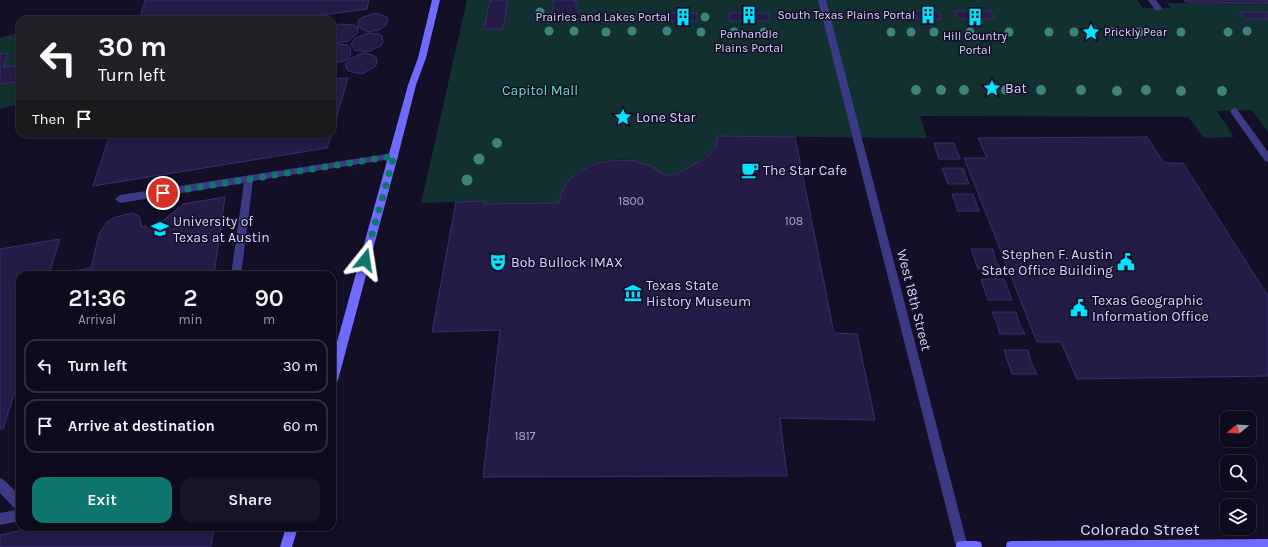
<!DOCTYPE html>
<html lang="en">
<head>
<meta charset="utf-8">
<style>
	body { margin:0; font-family:Karla,sans-serif; background:#171425; color:#f1f3f6; height:100vh; display:flex; flex-direction:column; font-size:15px; white-space:nowrap }
	* { box-sizing:border-box; margin:0 }
	p { font-size:13px; color:#9b9ba3 }
	.icon { flex:none; width:22px; height:22px; fill:none; stroke:currentColor; stroke-width:2; stroke-linecap:round; stroke-linejoin:round }
	.map { position:relative; flex:1; overflow:hidden }
	.panel { position:absolute; left:16px; top:271px; width:320px; height:260px; display:flex; flex-direction:column; background:#0e0b1c; border-radius:12px; box-shadow:0 2px 6px #0003,0 0 0 1px #2e2b3b }
	.panel>* { flex:none }
	.hud { position:absolute; left:16px; top:16px; width:320px; height:122px; border-radius:12px; box-shadow:0 2px 6px #0003,0 0 0 1px #2e2b3b; background:#202124; color:#fff; overflow:hidden }
	.needle { width:26px; rotate:252deg }
	.buttons { position:absolute; left:1220px; top:411px; display:grid; gap:8px }
	.buttons a { display:grid; place-items:center; width:36px; height:36px; border-radius:8px; background:#0e0b1c; box-shadow:0 2px 6px #0003,0 0 0 1px #2e2b3b; font-size:20px }
	.pin { position:absolute; display:grid; place-items:center; width:34px; height:34px; color:#fff; margin:-17px; border:2px solid #fff; border-radius:50%; box-shadow:0 1px 4px #0007 }
	.me { position:absolute; width:44px; margin:-22px; rotate:15deg; stroke-linejoin:round; filter:drop-shadow(0 0 3px #0008) }
	.turn { display:flex; align-items:center; gap:14px; height:84px; padding:0 16px; font-size:18px }
	.turn .icon { width:52px; height:52px; stroke-width:2.5 }
	.turn b { display:block; font-size:28px; line-height:34px }
	.then { display:flex; align-items:center; height:38px; padding:0 16px; background:#0003; gap:8px; font-size:15px }
	.eta { display:flex; justify-content:space-evenly; align-items:center; height:68px; text-align:center }
	.eta b { font-size:24px; font-weight:600; line-height:28px }
	.cta { display:flex; gap:8px; margin-top:auto; padding:8px 16px }
	.cta a { flex:1; height:46px; border-radius:12px; background:#0f766e; color:#fff; font-size:16px; font-weight:600; line-height:46px; text-align:center }
	.cta a+a { background:#171425; color:#f1f3f6 }
	ul { padding:0; list-style:none }
	li { display:flex; align-items:center; gap:12px; height:54px; margin:0 8px 6px; padding:0 8px; border:2px solid #2e2b3b; border-radius:12px }
	li div { flex:1 }
	li b { display:block; font-size:15px }
	li em { font-style:normal }
	.map>svg:first-child { display:block }
	.green { fill:#12302f }
	.building { fill:#241b47; stroke:#3b2d73 }
	.lines { fill:none; stroke-linecap:round; stroke-linejoin:round }
	.lane { fill:#3d3a85; fill-rule:evenodd }
	.street { fill:#3d3a85; fill-rule:evenodd }
	.secondary { fill:#6f6bff; fill-rule:evenodd }
	.tree { fill:#3d827b }
	.route { stroke:#0f766e; stroke-width:7; stroke-dasharray:0 12.6 }
	.labels { text-anchor:middle; dominant-baseline:central; stroke-width:3; stroke-linejoin:round; paint-order:stroke }
	.far-poi-label { font-size:12px; fill:#d9d4ff; stroke:#130f26; text-anchor:end }
	.number-label { font-size:12px; fill:#aca6d1 }
	.poi-label { font-size:14px; fill:#d9d4ff; stroke:#130f26; text-anchor:start }
	.park-label { font-size:14px; fill:#5fe0c0; stroke:#130f26 }
	.street-label { font-size:14px; fill:#d9d4ff; stroke:#130f26 }
	.near-street-label { font-size:17px; fill:#d9d4ff; stroke:#130f26 }
</style>
</head>
<body>
<div class="map">
<svg width="1268" height="547" viewBox="0 0 1268 547">
	<rect width="100%" height="100%" fill="#130f26"/>
	<path class="green" d="M467,0h670l6,8h28l-4,-5h101v129l-16,-22 -35,1 17,26 -30,1 -16,-21 -268,-1 7,22 -210,-2 -1,11c-15,14 -30,24 -50,29 -10,-7 -19,-12 -31,-15 -31,-7 -70,8 -76,42l-75,1v-3l-63,2z
		M20,32v33l-17,2 5,-13 -8,1v-17z
		M20,81v23l-20,5v-25z"/>
	<path class="building" d="M145,0h224l-2,9 -82,11h-146z
		M490,0h18l-5,29h-19z
		M554,0h21l6,19h-30z
		M1184,0h84v3l-82,-1z
		M914,11h24l3,8h-24z
		M955,11h36l3,8h-36z
		M1239,12h29v7h-22z
		M375,13l12,4 1,2 -2,6 -7,5 -11,2 -10,-5v-6l3,-3z
		M669,13h28v8h-28z
		M729,13h39l2,8h-40z
		M315,15l13,1 3,2 1,3v3v-4h-27z
		M340,24l14,1 3,2 1,6 -10,8 -10,2 -6,-2v-13z
		M369,33l10,1 3,2 1,6 -2,4 -13,6 -14,-2 -3,-6 4,-6z
		M338,44l9,1 3,2 1,7 -5,6 -14,4v-19z
		M8,53l-5,14 17,-2v16l-20,3v-30z
		M363,53l10,2 3,2 1,6 -2,4 -13,7 -14,-3 -3,-6 4,-6z
		M348,78l-16,55v-54z
		M110,134h222l-5,14 -234,38z
		M717,136l78,1 39,196 23,1 18,86 -95,-2 7,58 -304,1 17,-147 -68,2 24,-130 29,-1 -1,3 75,-1 2,-9 8,-14 13,-10 16,-7 18,-3 18,1 17,5 15,10 12,-3 26,-14 12,-12z
		M1147,137l17,26h19l85,133v80l-191,3 -16,-37h-24l-73,-184h23l-9,-20z
		M934,143h20l6,16h-21z
		M942,168h21l6,16h-21z
		M952,194h21l6,17h-21z
		M225,197l-11,78h-194v101l-17,53h-3v-180l60,-10 -11,36 42,-7 8,-34 8,-12 9,-5 17,-4 6,3 3,11 17,-3 24,-20z
		M971,249h22l2,10 6,10h-23z
		M981,279h23l8,21h-24z
		M992,312h24l3,11 6,11h-25l-3,-11z
		M1004,350h24l3,12 6,12h-25z
		M36,527h178l-3,20h-211v-12z"/>
	<g class="lines">
		<path class="lane" d="M1148,0h8l6,8 -1,2h-6z
			M1234,108l3,1 31,43v10l-3,-1 -34,-48 -1,-2z
			M394,153l3,1 1,2 -1,2 -144,23 -12,94h-10l13,-92 -124,20 -5,-4 5,-4z
			M0,478l4,2 16,16v25l-20,4v-12l16,-3 -16,-17z"/>
		<path class="street" d="M818,0h8l142,547h-12z"/>
		<path class="secondary" d="M432,0h8l-14,58 -10,27 -18,71 -60,224 -2,4 -4,1v-25l76,-275 10,-27z
			M286,527h12l-6,20h-12z
			M1268,539v8h-262l1,-5 5,-1z
			M962,541h14l5,1 1,5h-26l1,-5z"/>
	</g>
	<g class="tree">
		<circle cx="540" cy="12" r="4.5"/>
		<circle cx="705" cy="17" r="4.5"/>
		<circle cx="549" cy="31" r="4.5"/>
		<circle cx="574" cy="31" r="4.5"/>
		<circle cx="632" cy="31" r="4.5"/>
		<circle cx="667" cy="31" r="4.5"/>
		<circle cx="1247" cy="31" r="4.5"/>
		<circle cx="606" cy="32" r="4.5"/>
		<circle cx="701" cy="32" r="4.5"/>
		<circle cx="734" cy="32" r="4.5"/>
		<circle cx="764" cy="32" r="4.5"/>
		<circle cx="891" cy="32" r="4.5"/>
		<circle cx="911" cy="32" r="4.5"/>
		<circle cx="934" cy="32" r="4.5"/>
		<circle cx="970" cy="32" r="4.5"/>
		<circle cx="1009" cy="32" r="4.5"/>
		<circle cx="1049" cy="32" r="4.5"/>
		<circle cx="1074" cy="32" r="4.5"/>
		<circle cx="1113" cy="32" r="4.5"/>
		<circle cx="1139" cy="32" r="4.5"/>
		<circle cx="1181" cy="32" r="4.5"/>
		<circle cx="1228" cy="32" r="4.5"/>
		<circle cx="916" cy="90" r="5"/>
		<circle cx="941" cy="90" r="5"/>
		<circle cx="964" cy="90" r="5"/>
		<circle cx="1006" cy="90" r="5"/>
		<circle cx="1041" cy="90" r="5"/>
		<circle cx="1081" cy="90" r="5"/>
		<circle cx="1146" cy="90" r="5"/>
		<circle cx="1117" cy="91" r="5"/>
		<circle cx="1181" cy="91" r="5"/>
		<circle cx="1222" cy="91" r="5"/>
		<circle cx="497" cy="143" r="5"/>
		<circle cx="479" cy="159" r="5.5"/>
		<circle cx="467" cy="180" r="5.5"/>
	</g>
	<g class="lines">
		<path class="route" d="M163,193l231,-37 -29,104"/>
	</g>
	<defs>
		<g id="building-bare" transform="scale(1.38)"><path d="M-4-6H4V6H1V3H-1V6H-4ZM-2.5-4.3h1.7v1.8h-1.7ZM.8-4.3h1.7v1.8H.8ZM-2.5-1h1.7V.8h-1.7ZM.8-1h1.7V.8H.8Z" fill="#00e5ff" stroke="#130f26" stroke-width="2.5" paint-order="stroke"/></g>
		<g id="sight-bare" transform="scale(1.38)"><path d="M0-6L1.8-2.2L6-1.7L2.9 1.2L3.7 5.4L0 3.3L-3.7 5.4L-2.9 1.2L-6-1.7L-1.8-2.2Z" fill="#00e5ff" stroke="#130f26" stroke-width="2.5" paint-order="stroke"/></g>
		<g id="cafe-bare" transform="scale(1.38)"><path d="M-5.5-4.5H6V0H3Q3 3.5 0 3.5H-2.5Q-5.5 3.5-5.5 0ZM3-3.2v2h1.7v-2ZM-6 4.5H4V6H-6Z" fill="#00e5ff" stroke="#130f26" stroke-width="2.5" paint-order="stroke"/></g>
		<g id="university-bare" transform="scale(1.38)"><path d="M0-5L7-2L0 1L-7-2ZM-4 1L0 2.5L4 1V4Q0 6-4 4Z" fill="#00e5ff" stroke="#130f26" stroke-width="2.5" paint-order="stroke"/></g>
		<g id="theatre-bare" transform="scale(1.38)"><path d="M-5-5.5Q0-4 5-5.5V0Q5 5 0 6Q-5 5-5 0ZM-3.3-2.5H-1v1.5H-3.3ZM1-2.5H3.3v1.5H1ZM-2.8 1Q0 5.5 2.8 1Z" fill="#00e5ff" stroke="#130f26" stroke-width="2.5" paint-order="stroke"/></g>
		<g id="civic-bare" transform="scale(1.38)"><path d="M-.6-6.5H3V-4.5H.6V-3L4-1V1h2V6H-6V1h2V-1L-.6-3ZM-1.2 2.5V6h2.4V2.5Z" fill="#00e5ff" stroke="#130f26" stroke-width="2.5" paint-order="stroke"/></g>
		<g id="museum-bare" transform="scale(1.38)"><path d="M0-6L6-3V-2H-6V-3ZM-5-1h2V3h-2ZM-1-1h2V3h-2ZM3-1h2V3H3ZM-6 4H6V6H-6Z" fill="#00e5ff" stroke="#130f26" stroke-width="2.5" paint-order="stroke"/></g>
	</defs>
	<g fill-rule="evenodd">
		<use href="#building-bare" x="749" y="15"/>
		<use href="#building-bare" x="928" y="15"/>
		<use href="#building-bare" x="683" y="17"/>
		<use href="#building-bare" x="975" y="17"/>
		<use href="#sight-bare" x="1091" y="32"/>
		<use href="#sight-bare" x="992" y="88"/>
		<use href="#sight-bare" x="623" y="117"/>
		<use href="#cafe-bare" x="750" y="170"/>
		<use href="#university-bare" x="160" y="229"/>
		<use href="#theatre-bare" x="498" y="262"/>
		<use href="#civic-bare" x="1126" y="262"/>
		<use href="#museum-bare" x="633" y="293"/>
		<use href="#civic-bare" x="1079" y="308"/>
	</g>
	<g class="labels">
		<g class="far-poi-label">
			<text x="915" y="15">South Texas Plains Portal</text>
			<text x="670" y="17">Prairies and Lakes Portal</text>
			<text x="1104" y="32" text-anchor="start">Prickly Pear</text>
			<text x="749" y="34" text-anchor="middle">Panhandle<tspan x="749" dy="14">Plains Portal</tspan></text>
			<text x="975" y="36" text-anchor="middle">Hill Country<tspan x="975" dy="14">Portal</tspan></text>
		</g>
		<g class="number-label">
			<text x="631" y="201">1800</text>
			<text x="794" y="221">108</text>
			<text x="525" y="436">1817</text>
		</g>
		<g class="poi-label">
			<text x="1005" y="88">Bat</text>
			<text x="636" y="117">Lone Star</text>
			<text x="763" y="170">The Star Cafe</text>
			<text x="173" y="221">University of<tspan x="173" dy="16">Texas at Austin</tspan></text>
			<text x="1113" y="254" text-anchor="end">Stephen F. Austin<tspan x="1113" dy="16">State Office Building</tspan></text>
			<text x="511" y="262">Bob Bullock IMAX</text>
			<text x="646" y="285">Texas State<tspan x="646" dy="16">History Museum</tspan></text>
			<text x="1092" y="300">Texas Geographic<tspan x="1092" dy="16">Information Office</tspan></text>
		</g>
		<g class="park-label">
			<text x="540" y="90">Capitol Mall</text>
		</g>
		<g class="street-label">
			<text transform="translate(914 300) rotate(76)">West 18th Street</text>
		</g>
		<g class="near-street-label">
			<text x="1140" y="529">Colorado Street</text>
		</g>
	</g>
</svg>
<div class="buttons">
<a><svg class="needle" viewBox="-14 -14 28 28"><path d="M0-13l5 13h-10z" fill="#e53935"/><path d="M0 13l5-13h-10z" fill="#9b9ba3"/></svg></a>
<a><svg class="icon" aria-label="search" viewBox="0 0 24 24"><circle cx="10" cy="10" r="6"/><path d="M15 15l6 6"/></svg></a>
<a><svg class="icon" aria-label="layers" viewBox="0 0 24 24"><path d="M12 4l9 5-9 5-9-5zM3 14l9 5 9-5"/></svg></a>
</div>
<div class="pin" style="left:163px;top:193px;background:#d93025"><svg class="icon" aria-label="arrive" viewBox="0 0 24 24"><path d="M6 21V4h12l-3 4 3 4H6"/></svg></div>
<svg class="me" style="left:365px;top:260px" viewBox="-20 -20 40 40"><path d="M0-17L14 15 0 8-14 15z" fill="#0f766e" stroke="#fff" stroke-width="4"/></svg>
<div class="hud">
<div class="turn"><svg class="icon" aria-label="left" viewBox="0 0 24 24"><path d="M17 20v-9H6M10 6l-5 5 5 5"/></svg><div><b>30 m</b>Turn left</div></div>
<div class="then">Then<svg class="icon" aria-label="arrive" viewBox="0 0 24 24"><path d="M6 21V4h12l-3 4 3 4H6"/></svg></div>
</div>
<section class="panel">
<div class="eta">
<div><b>21:36</b><p>Arrival</p></div>
<div><b>2</b><p>min</p></div>
<div><b>90</b><p>m</p></div>
</div>
<ul>
<li><svg class="icon" aria-label="left" viewBox="0 0 24 24"><path d="M17 20v-9H6M10 6l-5 5 5 5"/></svg><div><b>Turn left</b></div><em>30 m</em></li>
<li><svg class="icon" aria-label="arrive" viewBox="0 0 24 24"><path d="M6 21V4h12l-3 4 3 4H6"/></svg><div><b>Arrive at destination</b></div><em>60 m</em></li>
</ul>
<div class="cta"><a>Exit</a><a>Share</a></div>
</section>
</div>
</body>
</html>
